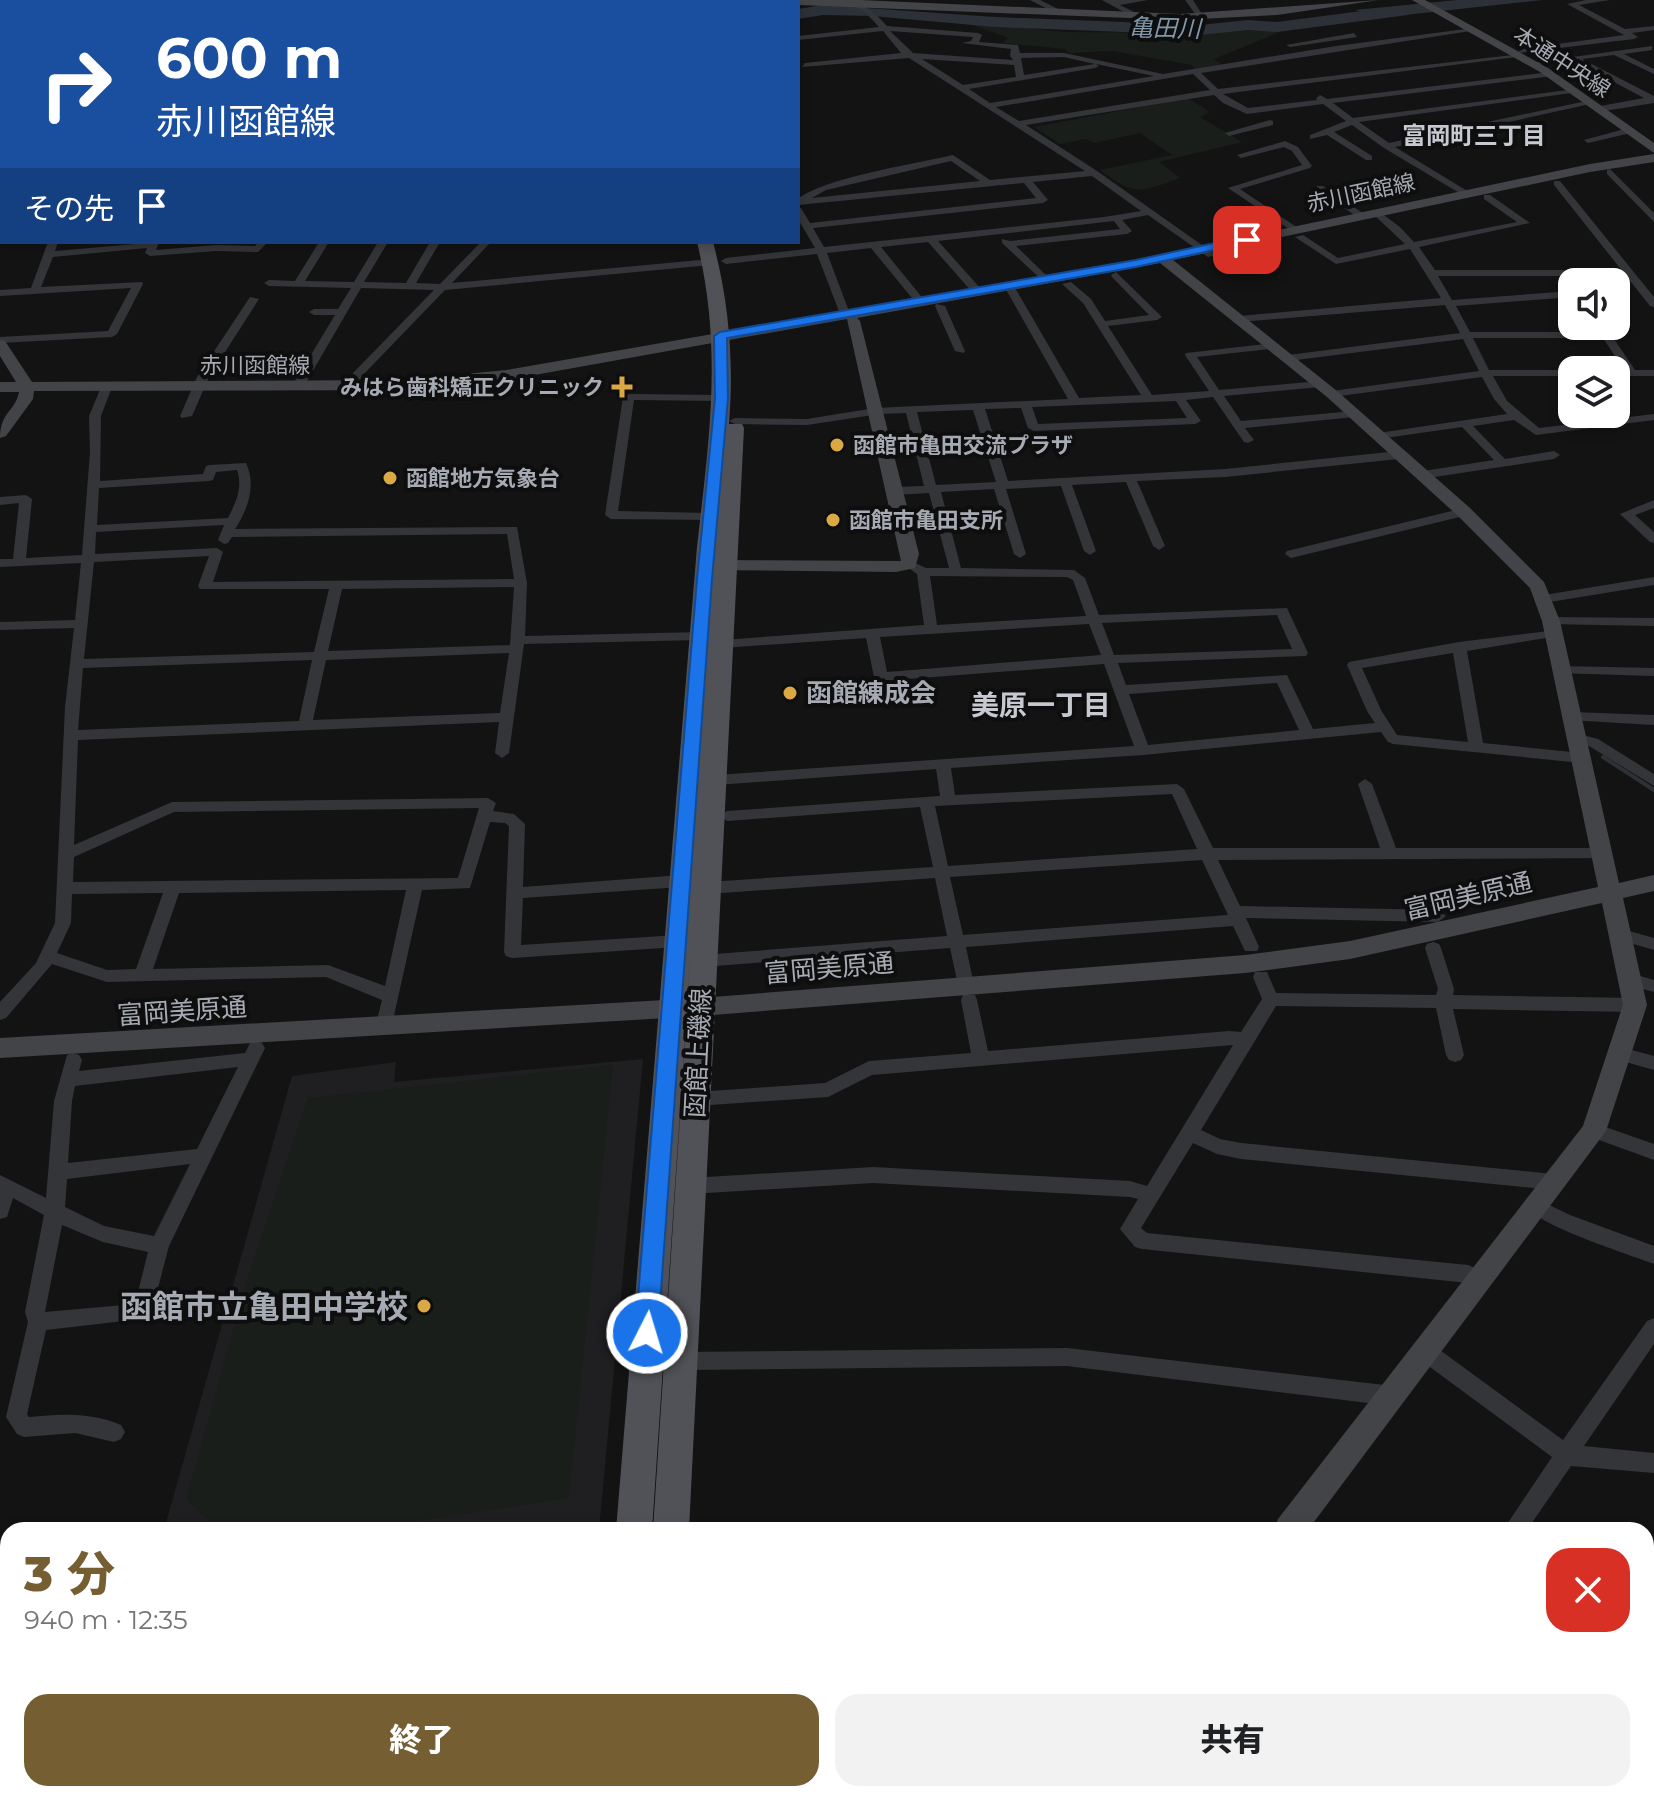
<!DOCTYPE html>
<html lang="ja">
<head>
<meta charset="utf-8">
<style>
	body { margin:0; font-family:Montserrat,"Noto Sans JP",sans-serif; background:#f2f2f2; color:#202124; height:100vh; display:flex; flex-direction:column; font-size:30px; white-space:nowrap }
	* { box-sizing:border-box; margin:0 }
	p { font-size:26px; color:#757577 }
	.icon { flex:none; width:44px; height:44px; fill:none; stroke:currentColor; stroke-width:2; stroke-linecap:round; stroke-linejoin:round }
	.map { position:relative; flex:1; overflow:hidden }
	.panel { position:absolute; left:0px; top:1522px; width:1654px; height:280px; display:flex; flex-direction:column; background:#fff; border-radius:24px 24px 0 0; box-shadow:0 4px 12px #0003 }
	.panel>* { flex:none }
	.top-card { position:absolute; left:0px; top:0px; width:800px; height:244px; box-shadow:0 4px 12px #0003; background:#1a4fa0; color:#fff; overflow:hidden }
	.buttons { position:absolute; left:1558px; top:268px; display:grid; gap:16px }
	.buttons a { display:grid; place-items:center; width:72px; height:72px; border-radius:16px; background:#fff; box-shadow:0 4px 12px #0003; font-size:40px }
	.pin { position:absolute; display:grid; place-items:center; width:68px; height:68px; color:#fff; margin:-34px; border-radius:16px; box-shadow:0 4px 12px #0006 }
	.me { position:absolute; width:88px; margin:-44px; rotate:5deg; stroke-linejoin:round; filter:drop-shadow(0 0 6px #0008) }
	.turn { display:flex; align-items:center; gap:28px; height:168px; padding:0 24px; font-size:36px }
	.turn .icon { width:104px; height:104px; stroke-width:2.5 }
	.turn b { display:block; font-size:56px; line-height:68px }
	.then { display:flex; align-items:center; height:76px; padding:0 24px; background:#0003; gap:16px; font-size:30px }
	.round { display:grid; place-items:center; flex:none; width:84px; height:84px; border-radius:24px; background:#f2f2f2 }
	.summary { display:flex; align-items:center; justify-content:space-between; height:136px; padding:0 24px }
	h1 { font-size:48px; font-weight:800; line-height:60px; color:#745e32 }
	.cta { display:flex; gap:16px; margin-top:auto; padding:16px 24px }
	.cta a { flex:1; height:92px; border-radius:24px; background:#745e32; color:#fff; font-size:32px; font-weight:800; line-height:92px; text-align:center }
	.cta a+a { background:#f2f2f2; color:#202124 }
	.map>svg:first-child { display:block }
	.built { fill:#1f1f21 }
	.green { fill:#1a1e1a }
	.water { fill:#2b3136 }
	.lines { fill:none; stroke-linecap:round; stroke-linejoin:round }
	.stream { stroke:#2b3136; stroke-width:4 }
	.river { fill:#2b3136; fill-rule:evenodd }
	.street { fill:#343539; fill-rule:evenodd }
	.secondary { fill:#434448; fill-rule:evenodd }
	.primary { fill:#515257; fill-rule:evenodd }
	.route { fill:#1a73e8; stroke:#114b97; stroke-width:2 }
	.poi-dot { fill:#dba944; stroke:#0e0e0f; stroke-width:3 }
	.labels { text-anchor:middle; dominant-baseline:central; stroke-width:8; stroke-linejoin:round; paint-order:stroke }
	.far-street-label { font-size:22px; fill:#a6aab3; stroke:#0e0e0f }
	.far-poi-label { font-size:22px; font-weight:bold; fill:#a6aab3; stroke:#0e0e0f; text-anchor:start }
	.far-water-label { font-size:24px; font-style:italic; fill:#8197aa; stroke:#0e0e0f }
	.far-neighbourhood-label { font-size:24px; font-weight:bold; fill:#c6c9d0; stroke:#0e0e0f }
	.poi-label { font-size:26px; font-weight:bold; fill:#a6aab3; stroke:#0e0e0f; text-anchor:start }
	.street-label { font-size:26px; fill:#a6aab3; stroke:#0e0e0f }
	.neighbourhood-label { font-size:28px; font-weight:bold; fill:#c6c9d0; stroke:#0e0e0f }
	.near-poi-label { font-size:32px; font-weight:bold; fill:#a6aab3; stroke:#0e0e0f; text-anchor:end }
</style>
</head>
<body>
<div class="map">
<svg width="1654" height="1802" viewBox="0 0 1654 1802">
	<rect width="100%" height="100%" fill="#131314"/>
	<path class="built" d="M643,1059l-44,471h-435l128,-454 104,-14 -2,20z
		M103,1794h472l-1,8h-473z"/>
	<path class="green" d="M962,21l103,11 102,1 120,-4 -73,30 8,6 -28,4 -2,-4 -79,-14 -44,2 -4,-4 -62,-6 5,-5z
		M1188,98l22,14 -10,5 42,25 -83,20 21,16c-42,15 -44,18 -80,-8l72,-15 -32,-22 -46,10 -8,-4 -26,5 -26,-17z
		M613,1065l-44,433 -209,32h-142l-32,-31 65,-233 57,-168z"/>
	<path class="water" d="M1457,0h86l-166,18 -22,-8z"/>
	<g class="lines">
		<path class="stream" d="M1603,757l51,33"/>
		<path class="river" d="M823,5l172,12 205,8 48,-5 29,2 131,-17 8,5 -8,5 -131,17 -29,-2 -48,5 -205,-8 -123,-11 -49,-1 -25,4v-10z
			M0,33h2v10h-2z"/>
		<path class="street" d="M70,0l23,2h-23z
			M191,0h9l2,2h-9z
			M530,0h72l1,1 -76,1z
			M841,0c21,0 33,12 46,26l91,7 4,2 -3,7 39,3 2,8h44l99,21 173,-28 137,-18 4,2 -276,43 17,16 303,-35 4,2 -302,38 25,14 69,-8 -1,-2 4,-3 7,4 223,-27 3,4 -220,27 20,15 222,-29 4,3 -220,30 30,21 202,-43 4,3 -200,44 74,45 2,2 -5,3 -82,-49 -32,-23 -18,7 38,24v4h-6l-39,-25 -17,4v-4l36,-14 -23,-17 -76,10 -24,-11 -9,-8 -188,30 71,46 119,84 -8,2 -60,-42 -26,5 10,11 -5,3 -111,12 32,31v4l-4,1 -42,-39v-4l8,2 110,-12 -6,-8 -176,20 43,48v4h-8l-45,-51 -47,5 44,54 -5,3 -4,-1 -45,-55 -44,5 23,61 -5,3 -5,-3 -23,-60 -91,10 -5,-3 5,-3 89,-10 -17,-29v-12l3,1 9,15 226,-25 -12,-15 -226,22v-6c25,-21 117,-35 155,-44l37,25 95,-9 -176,-113 -107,9 3,-4 96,-10 -18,-22 -85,9v-4l81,-9 -13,-14zM890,31l83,6 -2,4 -9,2 49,6 -1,7 3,4 -100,-7zM1064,57l31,7 -71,11 -3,-17zM922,59l92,6 2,12 -53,8zM1096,64l58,12 -164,27 -21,-14 126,-21 4,-2zM1193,74l17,16 -191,31 -23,-14zM951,161l29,20 -168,17 14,-8zM1092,176l49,35 -37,6 -280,30 -11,-19 230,-25 5,-3 -15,-18z
			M1030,0h10l24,12 -7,2z
			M1102,0h46l-28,5 18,9 -3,4z
			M1185,0h8l12,19h-6z
			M1586,0h24l-31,5 46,24 29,-3v4l-22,3 6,4 -4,2 -116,14 3,-4 103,-14 -57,-31z
			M1354,33l3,4 -67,10 -4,-2z
			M1652,46v4l-28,4 30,15v5l-40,-19 -32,4 72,37v7l-56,9 -4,-3 1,-2 49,-9 -72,-38 -39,5 -4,-2z
			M0,71h2v4h-2z
			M1270,120l3,1v4l-44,11 -4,-3z
			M0,123h2v6h-2z
			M1628,128l4,3 -1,2 -43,10 -4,-3z
			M1285,141l13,6 14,19 -2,2 -70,21 58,39 2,2 -5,3 -67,-45 74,-23 -10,-14 -8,-4 -43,11 -4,-3z
			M2,146v6l-2,1v-6z
			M0,168h2v6h-2z
			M1610,169l44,44v9l-47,-48v-4z
			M1554,181h6l94,116v10l-4,-1 -96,-121z
			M1317,186h6l44,30 -8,2 -42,-28z
			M0,190h2v6h-2z
			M1484,195h6l40,28 -111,24 16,23h128l4,1 7,11 -2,8 -4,-1 -8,-13h-122l14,24 120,-9v6l-116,9 14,26h136l4,1 25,37h19v6h-38l-1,-6h9l-21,-32h-130l16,32h84l-1,6h-79l14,25 32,27 115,-14v6l-118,15 -22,-15 -41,6 32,33 49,-8 6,4 -6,4 -133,20 -4,-1v-6l77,-12 -32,-33 -84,12 -6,-3 6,-3 129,-19 -13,-15 -12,-22 -150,20 -6,-3 6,-3 147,-20 -16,-32 -175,22 -5,-3 5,-3 172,-22 -15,-28 -206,17 -5,-3 5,-3 202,-18 -31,-49 -74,15 -41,-27 8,-2 35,23 67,-14 -31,-29 -2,-2 5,-3 23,17 14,15 103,-20 -33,-23z
			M0,229h2v6h-2z
			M48,242h10l-3,9 104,-9 -3,8 60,-5 39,1 3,-4h10l-10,10 -42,-1 -66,5 -5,-3 2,-5 -94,9 -12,30 101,-5 1,2 -26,50 -5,3 -112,6v-6l108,-6 23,-43 -131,8v-6l31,-2z
			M319,242h10l-24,39 49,1 24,-40h10l-24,40 42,1 24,-41h10l-24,41 24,1 41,-42h10l-39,41 259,-24 5,3 -5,3 -266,25 -83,86 -6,12 -4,1 -6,-3 7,-13 81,-83 -73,-2 -57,98 -6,3 -6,-3 43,-71h-21l-5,-3 5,-3h24l13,-21 -82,-2 -5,-3 5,-3 26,1z
			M1116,272l46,45 -5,3 -49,6 44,69 57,-4 -24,-36 1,-2 88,-10 5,3 -1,2 -81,9 22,33 101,-9 6,3 -6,3 -96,9 17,25 113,-10 6,3 -6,3 -109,11 9,12 -6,3 -4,-1 -31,-45 -27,3 15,21 -6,3 -161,7 -6,-3 -7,-20 -36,1 23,72 217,-12 174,-18 6,4 -6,4 -174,18 -88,4 28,65 -6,4 -6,-4 -27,-64 -54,3 24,66 -6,4 -6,-4 -23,-65 -55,3 20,65 -6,4 -6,-4 -20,-65 -53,3 20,76 113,2 11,8 14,37 188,-7 21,45 -2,3 -188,7 8,22 161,-10 26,54 62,-6 -8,-12 -20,-46 2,-3 110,-20 98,-12 2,3 -7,4 -85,14 16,92 99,10 7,5 -7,5 -189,-19 -5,-2 -7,-10 -238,23 -192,13 4,27 222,-11 7,5 29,59h167l-22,-64 7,-5 7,5 24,64h208l5,2 3,4 -3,4 -391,2 22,46 198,4 8,6 -8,6 -192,-4 13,29 -2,4h-12l-12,-25 -267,21 8,38 -2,5h-12l-2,-5 -8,-37 -248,19 -6,-2 -2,-4 2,-4 6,-2 245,-19 -12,-58 -228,16 -26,-7 -158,11 -2,47 157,-10 6,2 2,4 -2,4 -6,2 -166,11 -6,-2 -2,-4 5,-126 -4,-3 -15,-1 -20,66 -48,2 -31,139h-12l-3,-5 6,-24 -56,-23 -219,5 -55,-18 -46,54 -6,2v-18l36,-39 19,-40 10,-216 9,-79 -74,2v-8l75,-2 6,-57 -81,4v-8h13l6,-56 -19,2v-8l26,-2 6,4 -6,59 56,-3 8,-103 -1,-36 13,-31 10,2 -11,29 -1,65 103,-7 3,-8 4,-1 36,-2c11,23 1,48 -11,66l282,-2 10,56 -2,53 176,-4 22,8 201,-15 -7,-51 -14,-10 6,-4 17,8h23l-20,-75 -34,2 -6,-4 6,-4 29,-1 -18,-73 -26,1 -73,11 -72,-1 -6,-3 6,-3 72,1 68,-11 193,-9 -64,-113 5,-3 5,3 65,112 62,-3 -58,-92 -21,-19 9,-2 20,17 14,22 44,-6 -37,-38 -1,-2zM1176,401l11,17 -149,6 -6,-17zM973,410l23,72 -60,3 -19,-73zM237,470c6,18 -1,32 -9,48l-131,7 2,-37 110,-7 4,-1 3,-8zM224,525l-6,15 6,4 4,-1 4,-6 275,-3 7,45 -301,3 10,-30 -6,-4 -122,6 1,-22zM209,556l-11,30 2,3h129l-15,63 -230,7 10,-97zM930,576l137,1 6,3 13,36 -149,9zM514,587l-4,58 -182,6 14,-62zM1277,615l15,34 -178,6 -12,-32zM1089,624l12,31 -214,17 -7,-35zM866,638l8,39 7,4 223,-17 30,82 -418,29 -7,5 7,5 220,-16 4,27 -213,15 -8,5 8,5 193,-14 13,60 -226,15 -26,-7 -158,12 2,-63 -11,-10 -21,-3 3,-8 -8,-5 -316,4 -98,43 4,-105 421,-18 -4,31 7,5 7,-5 15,-109 175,-4 23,8zM509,653l-9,60 -187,7 13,-60zM1453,653l15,89 -71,-7 -16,-25 -19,-42zM312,660l-13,61 -221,9 5,-62zM1277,683l22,47 -151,15 -19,-51zM1172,794l25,55 -249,17 -13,-60zM479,808l-21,70 -385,4 1,-25 100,-45zM1202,860l26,55 -265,20 -13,-58zM406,890l-21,96 -57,-21 -175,4 26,-76zM163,893l-27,76 -29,1 -50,-17 14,-30 1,-29z
			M250,297l9,2 -50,78 -17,39 -10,2 -2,-2 17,-39z
			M936,304l9,2 20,45 -1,2 -9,-2 -20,-45z
			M629,394l92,1 6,3 -6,3 -87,-1 -16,111 91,2 6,4 -2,3 -102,-1 -6,-4 18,-118z
			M1654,500v8l-19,7 19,17v11l-4,-1 -30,-28z
			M1464,508l6,4 -2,3 -177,43 -6,-4 2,-3z
			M1654,577v8l-110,18 -7,-4 7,-4z
			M1551,617l103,1v8l-108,-2 -2,-3z
			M1561,666l93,2v8l-98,-3 -2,-3z
			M1573,712l81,3v10l-86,-5 -2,-3z
			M1579,734l19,5 56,35v12l-65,-40 -15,-4 -2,-3 2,-3z
			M1622,929l32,9v12l-38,-11 -2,-4 2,-4z
			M1433,942l6,2 2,4 13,41 -1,6 182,3 6,2 2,5 -2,5 -6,2 -182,-3 11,46 -3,5 -6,2 -6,-2 -3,-5 -10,-47 -160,-2 -75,124 19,9 21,4 312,31 7,2 2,6 -2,6 -7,2 -312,-31 -24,-5 -24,-11 -52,85 6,5 321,32 7,3 3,6 -3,6 -7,3 -326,-34 -7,-2 -15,-18 18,-30 -8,-2 -257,-14 -183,11 -7,-2 -2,-6 2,-6 7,-2 183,-11 257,14 17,5 86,-141 -361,30 -44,22 -132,9 -6,-2 -3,-5 3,-5 6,-2 129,-9 44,-22 102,-8 -10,-53 2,-5h12l2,5 11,51 241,-20 12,1 21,-33 -9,-22 2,-5h12l9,21 160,2 2,-6 -13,-41 2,-4z
			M1630,973l24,7v12l-30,-8 -2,-5 2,-5z
			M256,1041l6,2 3,5 -96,198 -19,72 -104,12 -19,84 2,3c32,-3 61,-5 92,8l4,7 -4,7 -7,3 -39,-9 -51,4 -7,-3 -11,-17 22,-95 -3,-10 19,-97 -31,-17 -6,19 -7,2v-44l46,23 8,-97 13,-46 6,-2 6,2 3,5 -3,11 166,-18 5,-10zM238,1067l-41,82 -129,14 4,-62 3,-15zM190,1164l-36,72 -50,-10 -39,-19 2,-28zM62,1225l41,17 45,10 -13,52 -90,8z
			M1621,1047l33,9v14l-39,-11 -3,-5 3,-5z
			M1594,1123l60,21v16l-66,-24 -3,-5 3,-5z
			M1537,1199l33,16 84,31v18c-23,-9 -118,-39 -126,-57l2,-6z
			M1654,1318v26l-70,102 70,7v20l-83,-7 -44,64h-24l49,-73 -133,-98 -3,-7 3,-7 7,-2 7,2 130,95 84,-119z
			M1067,1348l326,38 7,3 3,7 -3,7 -7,3 -326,-40 -387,4 -7,-2 -3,-7 3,-7 7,-2z
			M8,1566v22l-8,1v-22z
			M8,1772v22h8l-7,8h-9v-27z
			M792,1794h56l3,8h-56z
			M962,1794h24v8h-24z
			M1187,1794h30l3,8h-30z
			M1450,1794h31l3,8h-31z"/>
		<path class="secondary" d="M69,0h11l-12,2z
			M750,0h110l320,14 199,-14 -102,15 -97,5 -382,-15v-3h-49z
			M1412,0h13l123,68 106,75v10l-114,-81z
			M0,16h2v6h-2z
			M1654,154v8l-64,10 -417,88 164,131 133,117 74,74 16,39 59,262 35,-8v16l-31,7 24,107 -41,126 -298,399h-34l4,-11 305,-393 40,-121 -21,-102 -252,56 -105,14 -545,43 -700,42v-20l700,-40 545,-43 105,-14 248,-54 -56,-266 -12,-33 -72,-72 -131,-119 -167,-134 -303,55 3,3 59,233 -4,14 -19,4 -189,-2 -9,-5 9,-5 194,1 -54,-242 -341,61 -102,10 -370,1 -1,8 -27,37 -6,2c0,-26 15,-26 19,-46h-19v-10h16l-16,-26v-16l5,1 27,41 372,-2 102,-10 630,-110 454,-96z
			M1065,1794h37l-4,8h-36z"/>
		<path class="primary" d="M606,0h12l1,2h-12z
			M697,242h16c16,60 21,119 16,182h13l2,4 -55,1102h-36l38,-582 -39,582h-36l81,-983c12,-107 26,-198 0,-305z
			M593,1794h40l-1,8h-40z
			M633,1794h40v8h-40z"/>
	</g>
	<path class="route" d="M1247,236l4,1v5l-115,25 -409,71 1,60 -16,181 -54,754 -3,8 -8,3 -8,-3 -4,-8 62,-754 18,-181 -1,-62 6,-4 416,-72z"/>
	<g class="poi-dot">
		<path d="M618 375h8v8h8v8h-8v8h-8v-8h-8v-8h8z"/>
		<circle cx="837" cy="445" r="8"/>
		<circle cx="390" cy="478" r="8"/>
		<circle cx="833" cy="520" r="8"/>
		<circle cx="790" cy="693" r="8"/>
		<circle cx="424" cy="1306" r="8"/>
	</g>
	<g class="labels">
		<g class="far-street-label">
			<text transform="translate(1562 62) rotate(33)">本通中央線</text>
			<text transform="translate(1361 193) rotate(-12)">赤川函館線</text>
			<text x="255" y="365">赤川函館線</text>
		</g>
		<g class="far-poi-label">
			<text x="604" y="387" text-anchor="end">みはら歯科矯正クリニック</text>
			<text x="853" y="445">函館市亀田交流プラザ</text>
			<text x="406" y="478">函館地方気象台</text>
			<text x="849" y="520">函館市亀田支所</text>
		</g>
		<g class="far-water-label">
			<text transform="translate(1165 28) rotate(1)">亀田川</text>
		</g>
		<g class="far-neighbourhood-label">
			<text x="1474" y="135">富岡町三丁目</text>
		</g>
		<g class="poi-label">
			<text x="806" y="693">函館練成会</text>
		</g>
		<g class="street-label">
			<text transform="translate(1468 896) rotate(-13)">富岡美原通</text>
			<text transform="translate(829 968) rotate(-5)">富岡美原通</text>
			<text transform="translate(182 1011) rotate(-4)">富岡美原通</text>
			<text transform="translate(698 1053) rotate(-87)">函館上磯線</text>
		</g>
		<g class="neighbourhood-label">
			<text x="1041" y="705">美原一丁目</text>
		</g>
		<g class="near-poi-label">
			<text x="408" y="1306">函館市立亀田中学校</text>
		</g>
	</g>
</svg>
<div class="buttons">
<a><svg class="icon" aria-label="sound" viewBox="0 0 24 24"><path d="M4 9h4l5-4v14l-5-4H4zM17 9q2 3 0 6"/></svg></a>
<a><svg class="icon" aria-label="layers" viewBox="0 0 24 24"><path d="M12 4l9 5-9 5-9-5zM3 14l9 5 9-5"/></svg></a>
</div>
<div class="pin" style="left:1247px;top:240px;background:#d93025"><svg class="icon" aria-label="arrive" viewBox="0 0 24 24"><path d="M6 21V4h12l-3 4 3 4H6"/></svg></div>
<svg class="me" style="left:647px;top:1333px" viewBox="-20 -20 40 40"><circle r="17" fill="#1a73e8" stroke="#fff" stroke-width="3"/><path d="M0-11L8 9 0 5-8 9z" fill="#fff"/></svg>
<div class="top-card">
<div class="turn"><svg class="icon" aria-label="right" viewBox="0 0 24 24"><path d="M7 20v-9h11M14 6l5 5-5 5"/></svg><div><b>600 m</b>赤川函館線</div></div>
<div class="then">その先<svg class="icon" aria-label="arrive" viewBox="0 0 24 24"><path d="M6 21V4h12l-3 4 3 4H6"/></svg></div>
</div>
<section class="panel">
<div class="summary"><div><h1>3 分</h1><p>940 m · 12:35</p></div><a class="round" style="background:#d93025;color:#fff"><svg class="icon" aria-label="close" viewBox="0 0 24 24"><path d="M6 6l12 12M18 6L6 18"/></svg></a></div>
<div class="cta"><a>終了</a><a>共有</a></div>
</section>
</div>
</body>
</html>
